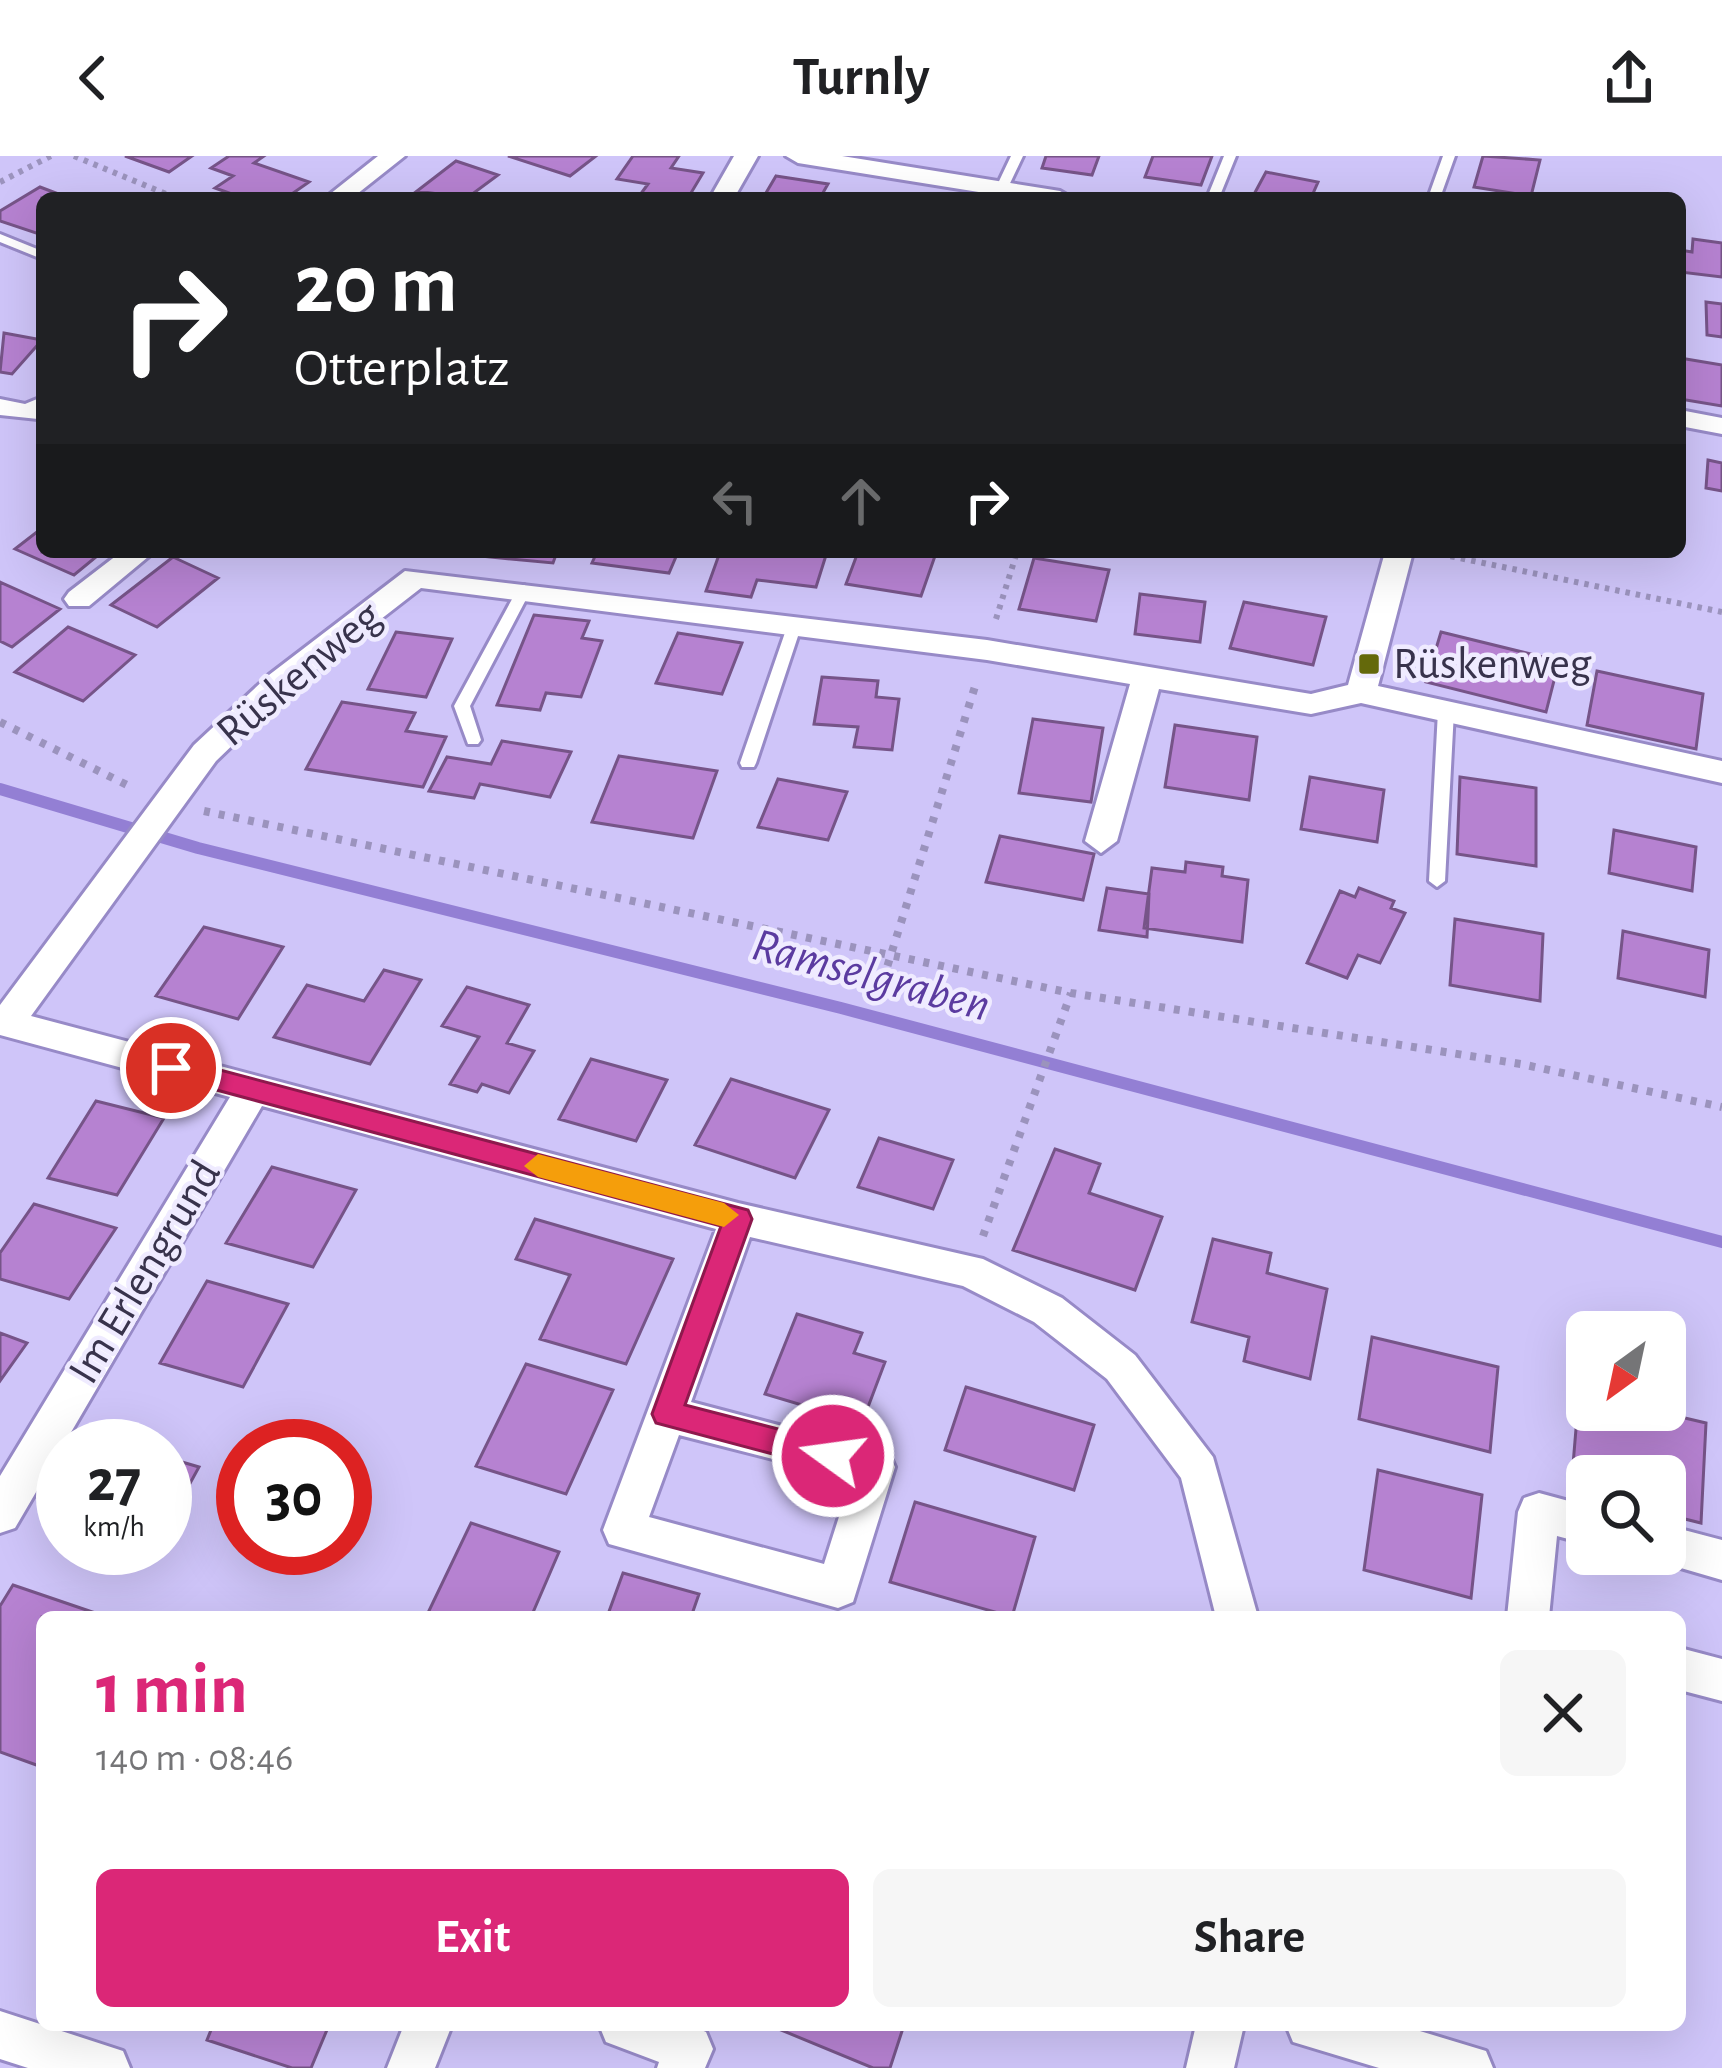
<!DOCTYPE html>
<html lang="en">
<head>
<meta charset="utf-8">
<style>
	body { margin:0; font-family:"Alegreya Sans",sans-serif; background:#f6f6f6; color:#202124; height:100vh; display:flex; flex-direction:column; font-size:45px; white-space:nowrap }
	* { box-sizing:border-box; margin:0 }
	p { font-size:39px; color:#757577 }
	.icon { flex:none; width:66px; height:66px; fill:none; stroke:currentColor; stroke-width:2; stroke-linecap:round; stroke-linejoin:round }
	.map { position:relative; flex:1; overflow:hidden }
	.drawer { position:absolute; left:36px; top:1455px; width:1650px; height:420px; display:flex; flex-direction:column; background:#fff; border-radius:18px; box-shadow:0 12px 48px #0002 }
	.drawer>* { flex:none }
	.guide { position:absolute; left:36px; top:36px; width:1650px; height:366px; border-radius:18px; box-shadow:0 12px 48px #0002; background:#202124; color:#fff; overflow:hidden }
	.needle { width:78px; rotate:213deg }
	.buttons { position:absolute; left:1566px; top:1155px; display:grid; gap:24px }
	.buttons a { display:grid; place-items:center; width:120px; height:120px; border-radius:18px; background:#fff; box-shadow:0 12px 48px #0002; font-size:60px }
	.speed { position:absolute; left:36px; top:1263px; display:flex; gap:24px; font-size:60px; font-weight:700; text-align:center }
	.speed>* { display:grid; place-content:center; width:156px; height:156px; border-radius:50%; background:#fff; box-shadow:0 12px 48px #0002; line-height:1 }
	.speed small { font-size:30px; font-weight:400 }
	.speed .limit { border:18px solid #d22; background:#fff; color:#111 }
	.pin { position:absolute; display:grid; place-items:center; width:102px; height:102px; color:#fff; margin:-51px; border:6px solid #fff; border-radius:50%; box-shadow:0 3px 12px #0007 }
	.me { position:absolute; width:132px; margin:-66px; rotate:284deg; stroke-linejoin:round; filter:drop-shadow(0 0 9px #0008) }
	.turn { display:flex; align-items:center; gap:42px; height:252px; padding:0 60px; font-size:54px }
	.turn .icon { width:156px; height:156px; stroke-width:2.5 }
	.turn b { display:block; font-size:84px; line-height:102px }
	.lanes { display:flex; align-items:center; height:114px; padding:0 60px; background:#0003; justify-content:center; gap:60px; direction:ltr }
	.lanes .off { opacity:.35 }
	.round { display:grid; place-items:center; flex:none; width:126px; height:126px; border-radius:18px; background:#f6f6f6 }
	.headline { display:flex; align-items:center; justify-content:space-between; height:204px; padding:0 60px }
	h1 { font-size:72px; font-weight:700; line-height:90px; color:#db2777 }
	.cta { display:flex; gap:24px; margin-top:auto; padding:24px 60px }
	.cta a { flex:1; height:138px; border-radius:18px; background:#db2777; color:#fff; font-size:48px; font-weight:700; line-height:138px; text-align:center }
	.cta a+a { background:#f6f6f6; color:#202124 }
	header { display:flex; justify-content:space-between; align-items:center; height:156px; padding:0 60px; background:#fff; font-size:54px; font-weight:700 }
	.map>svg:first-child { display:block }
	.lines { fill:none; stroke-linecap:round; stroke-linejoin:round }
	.stream { stroke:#937fd4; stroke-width:12 }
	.building { fill:#b682d1; stroke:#765488; stroke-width:3 }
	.service-casing { stroke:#978ac7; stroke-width:6 }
	.minor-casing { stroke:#978ac7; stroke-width:6 }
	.path-far1 { stroke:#9b93bd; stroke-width:6; stroke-dasharray:4.5 6; stroke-linecap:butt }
	.path { stroke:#9b93bd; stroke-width:8; stroke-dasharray:6 9; stroke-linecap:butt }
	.service { fill:#fff; fill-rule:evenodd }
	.minor { fill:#fff; fill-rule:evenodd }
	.route { fill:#db2777; stroke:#8e194d; stroke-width:3 }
	.slow { fill:#f59e0b }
	.poi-dot { fill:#64690b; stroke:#efebff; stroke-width:4.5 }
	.labels { text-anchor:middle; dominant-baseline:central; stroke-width:9; stroke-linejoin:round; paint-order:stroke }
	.poi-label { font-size:45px; fill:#38334c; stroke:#efebff; text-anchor:start }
	.street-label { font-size:45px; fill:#38334c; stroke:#efebff }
	.water-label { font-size:48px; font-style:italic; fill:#5b3ba0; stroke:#efebff }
</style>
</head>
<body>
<header><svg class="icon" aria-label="back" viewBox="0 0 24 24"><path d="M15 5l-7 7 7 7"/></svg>Turnly<svg class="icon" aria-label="share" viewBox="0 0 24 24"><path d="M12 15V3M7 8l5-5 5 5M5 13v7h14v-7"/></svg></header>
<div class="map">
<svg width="1722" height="1912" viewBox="0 0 1722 1912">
	<rect width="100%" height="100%" fill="#cfc5f9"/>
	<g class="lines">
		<path class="stream" d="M0,633l198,59 643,160 881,234"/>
	</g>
	<path class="building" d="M125,0h67l-23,16z
		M229,0h35l-10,7 55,19 -23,16h-43l-28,-10 18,-12 -22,-8z
		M508,0h88l-26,20z
		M633,0h46l-8,12 32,5 -15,25 -48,-3 8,-11 -31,-5z
		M1046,0h53l-7,19 -50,-7z
		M1153,0h59l-11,29 -56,-8z
		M1483,0l57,4 -9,36 -57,-9z
		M456,5l42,14 -31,23 -50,-7z
		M1266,16l52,10 -7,16h-59z
		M776,20l52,8 -8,14h-57z
		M40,31l29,11h-27v37l-42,-14v-10z
		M1693,83l29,4v34l-42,-5v-22l12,2z
		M1706,146l16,2v33l-15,-2z
		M4,177l38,7 -30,34 -12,-2z
		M1680,202l42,7v41l-42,-7z
		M1708,304l14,3v28l-16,-3z
		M42,372v24h60l-28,23 -59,-26z
		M481,396h76l-4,11 -73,-7z
		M597,396h81l-9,21 -77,-10z
		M720,396l28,1 79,-1 -11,35 -59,-7 -6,17 -45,-6z
		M858,396l77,4 -14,40 -75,-12z
		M173,401l45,21 -61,49 -46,-22z
		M1034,402l75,12 -13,51 -77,-12z
		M0,426l60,27 -48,38 -12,-6z
		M1140,438l65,8 -5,40 -65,-8z
		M1244,446l82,15 -13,48 -83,-17z
		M534,459l55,6 -7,17 20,3 -21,56 -35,-4 -6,17 -43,-5z
		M68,471l67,28 -52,46 -68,-29z
		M396,476l56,7 -26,58 -58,-8z
		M1441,476l118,29 -13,51 -120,-30z
		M678,477l64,10 -20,51 -66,-11z
		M1597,515l106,23 -7,55 -109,-24z
		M822,521l56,4 -2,16 23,2 -7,51 -38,-3 4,-20 -44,-3z
		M342,546l73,11 -9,18 40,6 -23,50 -117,-18z
		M1033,563l70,9 -12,74 -72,-9z
		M1175,569l82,12 -8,63 -84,-13z
		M502,585l69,11 -21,45 -70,-13 -6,14 -45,-7 18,-34 44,7z
		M619,600l98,15 -24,67 -101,-16z
		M1310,621l74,13 -7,52 -76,-13z
		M1460,621l76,11v78l-79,-12z
		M778,623l69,13 -19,48 -70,-13z
		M1614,674l82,17 -4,44 -83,-18z
		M1000,680l94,18 -11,46 -97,-18z
		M1186,706l37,5 -1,9 26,4 -6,62 -98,-14 8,-60 33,4z
		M1107,732l42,6 -2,43 -48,-7z
		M1359,732l35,13 -3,7 14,5 -25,50 -22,-8 -11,23 -40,-15 33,-72 15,6z
		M1455,763l88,15 -3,67 -90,-16z
		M204,771l79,20 -45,72 -82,-23z
		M1623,775l86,19 -4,47 -87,-19z
		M384,814l37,10 -51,84 -96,-27 33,-52 57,16z
		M467,831l62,18 -22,38 27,8 -25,42 -27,-9 -5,8 -27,-8 29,-47 -37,-11z
		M591,903l76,21 -31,61 -77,-22z
		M731,923l98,31 -34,68 -100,-33z
		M96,945l68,17 -47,77 -69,-17z
		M879,982l74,22 -20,49 -75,-22z
		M1055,993l45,15 -11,29 73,24 -27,73 -122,-40z
		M272,1011l84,23 -43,77 -87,-24z
		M34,1048l82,24 -47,71 -69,-20v-26z
		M535,1063l138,40 -47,105 -86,-25 30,-64 -54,-16z
		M1213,1083l58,14 -4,20 60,16 -17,90 -66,-18 5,-24 -57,-15z
		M207,1125l81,23 -45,83 -83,-24z
		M797,1158l65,19 -8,20 31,9 -23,61 -97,-29z
		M0,1177l27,10 -27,38z
		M1372,1181l126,30 -8,85 -131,-33z
		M526,1208l87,26 -47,104 -90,-28z
		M966,1231l128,38 -20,65 -129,-40z
		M1579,1237l8,1v16h64l55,13 -5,100 -36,-9v-38h-78v18l-16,-5z
		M165,1301l34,10 -34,62z
		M1378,1314l104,25 -11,103 -107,-28z
		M915,1346l120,35 -23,80 -122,-35z
		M471,1367l88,29 -28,65h-105z
		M623,1417l76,21 -8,23h-84z
		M13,1429l94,32h-65v150l-42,-15v-146z
		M213,1869h116l-18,43h-19l-85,-28z
		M769,1869h135l-14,43h-17z"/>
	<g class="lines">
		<g class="service-casing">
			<path id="service" d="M1011,0h12l-20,42h-12z
				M1224,0h12l-17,42h-12z
				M1443,0h12l-15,42h-12z
				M0,78l42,17v8l-42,-17z
				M524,429l7,5 -61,116 11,34 -3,4h-10l-14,-38 63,-116z
				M795,463l7,5 -46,139 -2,4h-12l-2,-4 48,-139z
				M1446,550l8,5 -9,170 -8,6 -8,-6 9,-170z"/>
		</g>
		<g class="minor-casing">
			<path id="minor" d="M378,0h27l-53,42h-27z
				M734,0h24l-24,42h-24z
				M786,0h56l218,35 12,7h-56l-218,-35z
				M42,241l-4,22 -38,-4v-16l25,5z
				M1680,254l42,8v16l-42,-8z
				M121,396h33l-65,54h-20l-5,-7 5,-7z
				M1385,396h28l-35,134 344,75v22l-361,-80 -50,11 -152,-25 -42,152 -16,12 -16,-12 45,-157 -143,-24 -566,-72 -130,101 -75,72 -185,255 707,187 245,56 79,39 73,57 78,102 45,160h-42l-35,-139 -74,-99 -73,-57 -71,-36 -213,-49 -59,165 198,52 6,13 -42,135 -15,6 -229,-64 -6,-14 113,-301 -454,-123 -247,422 -15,5v-57l230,-379 -230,-62v-30l194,-260 75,-70 136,-104 582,69 324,54 37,-9zM679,1279l172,44 -27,85 -175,-47z
				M1539,1337l48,13v38l-30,-8 -8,81h-42l11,-105 6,-14z
				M1665,1369l57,15v40l-72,-21 -2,-5h17z
				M1680,1492l42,11v42l-42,-11z
				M0,1855l123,40 7,17h-102l-28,-9z
				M404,1869h48l-17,43h-48z
				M599,1869h91l16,7 7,17 -8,19h-48l2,-6 -53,-20z
				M1196,1869h48l-10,43h-48z
				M1286,1869h114l86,26 7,17h-114l-86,-26z"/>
		</g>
		<path class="path-far1" d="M74,0l102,42
			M0,26l51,-26
			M1430,396l292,60
			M996,463l21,-67"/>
		<path class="path" d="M0,566l133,66
			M204,655l867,182 450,71 201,43
			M883,824l94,-300
			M983,1080l88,-243"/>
		<use href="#service" class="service"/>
		<use href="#minor" class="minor"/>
	</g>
	<path class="route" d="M171,901l577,153 4,9 -67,186 159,41 4,10 -4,10 -11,4 -177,-47 -4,-9 69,-188 -560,-151v-15z"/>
	<path class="slow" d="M538,998l186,49 15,12 -15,12 -186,-50 -14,-11z"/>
	<rect class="poi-dot" x="1357" y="496" width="24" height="24" rx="6"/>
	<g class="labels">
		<g class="poi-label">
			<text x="1393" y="508">Rüskenweg</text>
		</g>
		<g class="street-label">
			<text transform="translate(299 518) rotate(-40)">Rüskenweg</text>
			<text transform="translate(145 1116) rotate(-59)">Im Erlengrund</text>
		</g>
		<g class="water-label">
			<text transform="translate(871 820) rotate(15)">Ramselgraben</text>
		</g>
	</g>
</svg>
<div class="buttons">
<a><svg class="needle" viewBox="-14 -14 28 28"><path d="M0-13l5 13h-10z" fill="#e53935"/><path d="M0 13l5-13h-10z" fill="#757577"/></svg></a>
<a><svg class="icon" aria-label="search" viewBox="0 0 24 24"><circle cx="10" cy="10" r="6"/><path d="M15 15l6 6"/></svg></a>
</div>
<div class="speed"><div>27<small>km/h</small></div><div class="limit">30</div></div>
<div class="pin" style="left:171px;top:912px;background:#d93025"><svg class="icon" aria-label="arrive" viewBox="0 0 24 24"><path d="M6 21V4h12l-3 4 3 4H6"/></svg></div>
<svg class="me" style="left:833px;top:1300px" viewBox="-20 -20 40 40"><circle r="17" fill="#db2777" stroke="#fff" stroke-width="3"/><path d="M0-11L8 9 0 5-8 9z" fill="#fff"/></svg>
<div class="guide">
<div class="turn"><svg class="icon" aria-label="right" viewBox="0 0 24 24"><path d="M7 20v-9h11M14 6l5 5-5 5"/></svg><div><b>20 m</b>Otterplatz</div></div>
<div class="lanes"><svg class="icon off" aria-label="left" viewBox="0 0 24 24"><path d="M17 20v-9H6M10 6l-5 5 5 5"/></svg><svg class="icon off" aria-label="ahead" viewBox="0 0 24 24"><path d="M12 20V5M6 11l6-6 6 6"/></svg><svg class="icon" aria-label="right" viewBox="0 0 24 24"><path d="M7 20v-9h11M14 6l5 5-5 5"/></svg></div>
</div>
<section class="drawer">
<div class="headline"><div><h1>1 min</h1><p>140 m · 08:46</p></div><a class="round"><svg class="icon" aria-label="close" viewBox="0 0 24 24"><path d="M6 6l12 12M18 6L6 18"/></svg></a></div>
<div class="cta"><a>Exit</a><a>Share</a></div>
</section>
</div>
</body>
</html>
